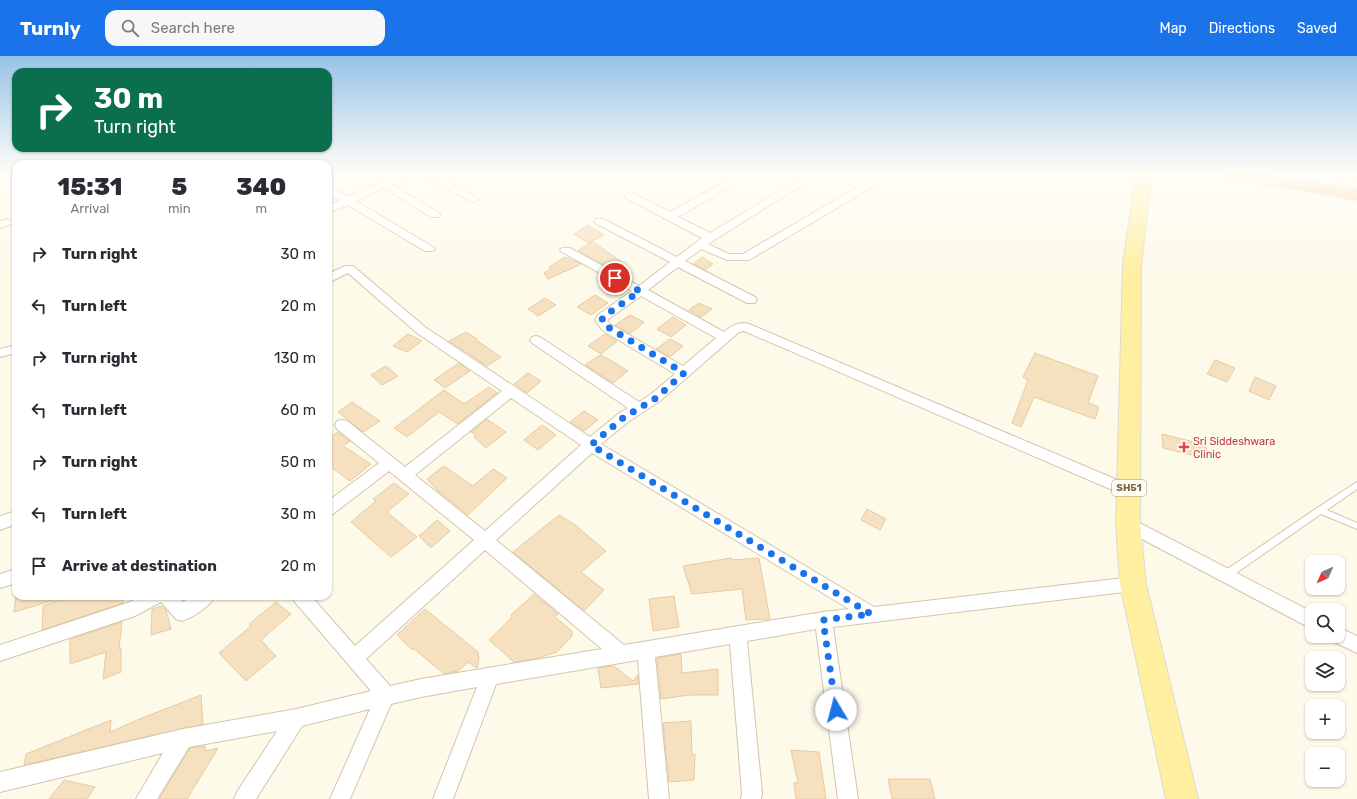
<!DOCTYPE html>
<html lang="en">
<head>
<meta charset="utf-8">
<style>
	body { margin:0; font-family:Rubik,sans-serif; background:#f7f7f7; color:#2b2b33; height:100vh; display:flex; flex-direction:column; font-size:15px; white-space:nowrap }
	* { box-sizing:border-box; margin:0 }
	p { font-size:13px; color:#7c7c81 }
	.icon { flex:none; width:22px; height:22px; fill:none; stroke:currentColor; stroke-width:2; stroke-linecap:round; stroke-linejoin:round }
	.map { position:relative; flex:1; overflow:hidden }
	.side { position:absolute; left:12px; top:104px; width:320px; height:440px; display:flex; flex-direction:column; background:#fff; border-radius:12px; box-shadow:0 1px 3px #0004 }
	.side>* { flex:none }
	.banner { position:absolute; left:12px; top:12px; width:320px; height:84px; border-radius:12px; box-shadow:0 1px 3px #0004; background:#0b6e4f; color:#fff; overflow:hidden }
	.needle { width:26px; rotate:225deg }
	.tools { position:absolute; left:1305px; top:499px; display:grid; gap:8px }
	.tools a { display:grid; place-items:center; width:40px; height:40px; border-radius:8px; background:#fff; box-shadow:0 1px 3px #0004; font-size:20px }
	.pin { position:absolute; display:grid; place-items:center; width:34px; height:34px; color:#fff; margin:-17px; border:2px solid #fff; border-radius:50%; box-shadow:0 1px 4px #0007 }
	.me { position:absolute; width:44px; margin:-22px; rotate:352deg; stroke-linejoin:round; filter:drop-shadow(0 0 3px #0008) }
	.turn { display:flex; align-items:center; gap:14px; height:84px; padding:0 16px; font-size:18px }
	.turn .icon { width:52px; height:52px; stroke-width:2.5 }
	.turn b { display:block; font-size:28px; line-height:34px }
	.eta { display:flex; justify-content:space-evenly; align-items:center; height:68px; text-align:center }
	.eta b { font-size:24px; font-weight:800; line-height:28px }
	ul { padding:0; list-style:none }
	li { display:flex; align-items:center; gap:12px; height:52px; padding:0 16px }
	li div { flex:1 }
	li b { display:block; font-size:15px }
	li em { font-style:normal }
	header { display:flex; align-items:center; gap:24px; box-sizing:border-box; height:56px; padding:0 20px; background:#1a73e8; color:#fff }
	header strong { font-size:19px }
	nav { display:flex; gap:22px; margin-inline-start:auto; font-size:14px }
	.search { width:280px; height:36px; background:#f7f7f7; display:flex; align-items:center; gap:10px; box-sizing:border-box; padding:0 14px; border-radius:12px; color:#7c7c81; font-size:15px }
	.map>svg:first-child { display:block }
	.building { fill:#f5e0c0; stroke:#e8caa0 }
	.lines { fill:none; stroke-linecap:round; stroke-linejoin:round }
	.lane-casing { stroke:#d2c5ae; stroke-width:2 }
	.street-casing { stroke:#d2c5ae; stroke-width:2 }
	.primary-casing { stroke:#dfdad4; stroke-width:2 }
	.highway-casing { stroke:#dfdad4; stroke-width:2 }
	.lane { fill:#fff; fill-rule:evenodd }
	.street { fill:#fff; fill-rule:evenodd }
	.primary { fill:#feefa1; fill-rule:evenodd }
	.highway { fill:#fac99f; fill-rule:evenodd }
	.route { stroke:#1a73e8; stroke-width:7; stroke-dasharray:0 12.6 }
	.health-dot { fill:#e0444e; stroke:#fffdf2; stroke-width:1.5 }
	.labels { text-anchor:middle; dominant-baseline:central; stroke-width:3; stroke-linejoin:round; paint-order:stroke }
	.shield { fill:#fffdf2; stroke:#a3937d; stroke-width:1 }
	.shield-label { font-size:10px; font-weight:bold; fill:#7b664b }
	.health-label { font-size:11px; fill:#be3a42; stroke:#fffdf2; text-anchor:start }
</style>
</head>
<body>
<header>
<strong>Turnly</strong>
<div class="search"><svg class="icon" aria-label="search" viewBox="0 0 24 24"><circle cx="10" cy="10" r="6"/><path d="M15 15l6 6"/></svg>Search here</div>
<nav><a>Map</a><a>Directions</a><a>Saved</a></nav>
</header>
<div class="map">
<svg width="1357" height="743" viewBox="0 0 1357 743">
	<rect width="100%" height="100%" fill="#fefaea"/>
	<path class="building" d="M588,169l16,10 -12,6 31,22 -10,7 -35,-19 13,-9 -2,1 -15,-9z
		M565,201l16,7 -33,15 -4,-6 7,-4 -2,-2z
		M702,201l11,7 -8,6 -12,-6z
		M595,239l13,8 -17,12 -14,-8z
		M545,242l11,7 -18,11 -10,-7z
		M699,247l13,6 -11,8 -12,-7z
		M630,259l14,7 -14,12 -15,-9z
		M673,261l13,8 -15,12 -14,-8z
		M466,276l11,7 -1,1 25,17 -14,9 -38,-25z
		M408,278l14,7 -15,11 -14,-6z
		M605,278l12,7 -16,13 -13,-8z
		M670,283l13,7 -13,11 -14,-8z
		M1035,297l63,23 -10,27 11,4 -4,12 -61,-22 -13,30 -9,-4 16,-43 -5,-3z
		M600,299l10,5 18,11 -15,12 -28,-18z
		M1215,304l20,8 -8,14 -20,-8z
		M459,307l11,8 -25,17 -11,-8z
		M386,310l12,10 -16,9 -11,-10z
		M528,317l13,8 -14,12 -13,-9z
		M1255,321l21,9 -7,14 -20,-9z
		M489,331l8,6 -39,31 -19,-12 -32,25 -13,-9 50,-38 20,14z
		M352,346l6,4 22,15 -17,11 -25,-20z
		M584,355l14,9 -14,11 -14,-9z
		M487,363l19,13 -20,16 -12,-11 2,-2 -5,-3z
		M542,369l14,10 -18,15 -14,-10z
		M338,376l12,9 -7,5 28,18 -21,17 -22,-16v-29l2,1z
		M1162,378l44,11 2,14 -45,-11z
		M444,410l29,20 20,-17 14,9 -39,37 -29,-23 -12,-13z
		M394,427l15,11 -22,18 30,25 -26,20 -40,-35 25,-21 -3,-2z
		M867,453l19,10 -6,11 -19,-10z
		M559,459l16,10 31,26 -25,21 23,18 -20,21 -71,-59z
		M437,464l13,11 -19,17 -12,-12z
		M731,502v2l28,-2 11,61 -24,1 -4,-31 -50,5 -9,-28z
		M534,538l24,20 -3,3 17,14v5l-15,16 -22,7 -21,3 -25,-22 23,-23 -1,-2z
		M16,540h42v3l-44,13z
		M71,540h53l-1,7 -81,27 1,-24z
		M674,540l5,31 -26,4 -4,-32z
		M276,546l15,12 -30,26 15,16 -30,25 -27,-28 32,-27 -2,-2z
		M162,550l4,4 5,19 -20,6 1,-26z
		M425,553l53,43 1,7 -2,9 -9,-6 -10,9 -14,3 -31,-26 -1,2 -15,-15z
		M122,566l-3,27 2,-1v24l-18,7 3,-27 -36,12v-25z
		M681,598l1,19 36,-4v26h-29l-28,4 -4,-41z
		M614,610l19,15 5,-6v9l-37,4 -3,-20z
		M201,639l2,29 -179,41 2,-11 85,-34 -1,12 32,-14z
		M691,665l1,34 3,-1 -1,26 -25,2 -6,-59z
		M205,690v5l13,-3 -31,51h-28l31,-51z
		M791,694l28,2 7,47h-30l-2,-16h4z
		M888,723h42l5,20h-43z
		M64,724l31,7 -8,12h-38z"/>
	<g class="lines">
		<g class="lane-casing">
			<path id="lane" d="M1357,426v7l-30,21 30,13v6l-36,-15 -92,64 -3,1 -3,-1 -1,-3 1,-3 94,-64z"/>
		</g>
		<g class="street-casing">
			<path id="street" d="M402,117h12l-22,12 47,28 1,2 -1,2h-8l-47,-29 -28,13 77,46 2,2 -2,2h-8l-77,-46 -20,8v-7l12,-5 -12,-8v-7l20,11z
				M419,117h12l48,26 -5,3 -4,-1z
				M741,117h12l-75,44 32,16 100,-60h11l-113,71 21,10h14l123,-72 11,-9h11l-14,13 -125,74h-22l-26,-11 -16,12 70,36 2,3 -2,3h-8l-69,-36 -30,23 76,42c7,-6 16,-11 25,-8l385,163 3,4 -3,4 -5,2 -5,-2 -380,-164 -5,1 -79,69 -32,21 -27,22 273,163 259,-30 6,2 2,5 -2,5 -6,2 -300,36 25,172h-20l-22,-170 -69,12 15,152 -1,6h-20l1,-6 -12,-149 -75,13 14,142h-20l-11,-139 -142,24 -43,115h-20l44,-112 -56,10 -30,7 -41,95h-20l40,-90 -68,17 -46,73h-22l3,-7 40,-61 -88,16 -32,52h-21l27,-46 -163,39v-20l183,-43 113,-20 75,-18 -77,-90 -2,-5h19l44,50 119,-106 -85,-69 -56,43 -5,2v-15l51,-38 -42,-34 -2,-4 2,-4 5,-1 5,1 58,46 97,-76 -85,-58 -69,-60 -20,10v-9l17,-8h8l72,61 165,110 28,-23 10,-6 -96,-65 -2,-3 2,-3 4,-1 4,1 99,65 11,-7 25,-21 -73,-44 -7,-10 4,-6 33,-23 -70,-39 -2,-2 2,-2h8l69,38 31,-24 -75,-39 -1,-2 1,-2h8l74,38 25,-19 -76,-40 -1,-2 1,-2h8l36,18zM641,240l75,42 -33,28 -73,-42 -3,-4zM511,342l70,47 -96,86 -70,-56zM592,397l257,156 -26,3 -199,33 -128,-105zM485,494l117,99 -181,30 -31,7 -24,-27z
				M1357,117v7l-10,7h-8l-1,-2 1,-2z
				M8,163l5,3 -1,2 -12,4v-7z
				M16,289v8l-16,4v-8z
				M16,455v13l-16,6v-14z
				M1128,461l184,95v17l-189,-100 -3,-5 3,-5z
				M16,513v14l-16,5v-14z
				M141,540h37l5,6 10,-6h22c-5,11 -22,21 -33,25l-6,-2 -15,-17 -26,14 -135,45v-16l130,-43z
				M1338,571l19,9v17l-25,-12 -2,-5h8z"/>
		</g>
		<g class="primary-casing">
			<path id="primary" d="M1136,117h16l-11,92 -1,259 6,60 52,215h-32l-46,-215 -4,-60 7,-259z"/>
		</g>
		<g class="highway-casing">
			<path id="highway" d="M1221,117h33l103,17v10l-128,-22 -5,-2z"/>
		</g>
		<use href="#lane" class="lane"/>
		<use href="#street" class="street"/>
		<use href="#primary" class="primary"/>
		<use href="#highway" class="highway"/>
	</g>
	<linearGradient id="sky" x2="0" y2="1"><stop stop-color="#97c3e8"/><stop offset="0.53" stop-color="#fffdf6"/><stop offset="1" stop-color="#fffdf6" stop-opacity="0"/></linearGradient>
	<rect width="1357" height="221" fill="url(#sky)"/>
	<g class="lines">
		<path class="route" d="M615,222l25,13 -37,26 -1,3 1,4 81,49 -28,25 -33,20 -32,27 280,169 -48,6 13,90"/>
	</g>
	<path class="health-dot" d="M1182 385h4v4h4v4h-4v4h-4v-4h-4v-4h4z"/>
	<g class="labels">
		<rect class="shield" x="1112" y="424" width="34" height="16" rx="3"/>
		<g class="shield-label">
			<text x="1129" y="432">SH51</text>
		</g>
		<g class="health-label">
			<text x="1193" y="385">Sri Siddeshwara<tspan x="1193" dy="13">Clinic</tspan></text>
		</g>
	</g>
</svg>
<div class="tools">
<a><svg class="needle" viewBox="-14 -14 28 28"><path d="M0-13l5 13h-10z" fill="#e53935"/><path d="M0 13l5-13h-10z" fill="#7c7c81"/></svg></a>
<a><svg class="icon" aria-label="search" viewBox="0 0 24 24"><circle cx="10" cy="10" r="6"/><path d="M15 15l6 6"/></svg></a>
<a><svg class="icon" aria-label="layers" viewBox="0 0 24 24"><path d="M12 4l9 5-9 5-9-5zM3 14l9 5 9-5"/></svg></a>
<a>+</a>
<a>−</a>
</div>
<div class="pin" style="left:615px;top:222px;background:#d93025"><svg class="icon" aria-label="arrive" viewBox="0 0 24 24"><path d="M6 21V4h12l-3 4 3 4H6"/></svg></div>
<svg class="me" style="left:836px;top:654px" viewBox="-20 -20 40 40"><circle r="19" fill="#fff"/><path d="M0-13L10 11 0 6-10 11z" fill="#1a73e8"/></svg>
<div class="banner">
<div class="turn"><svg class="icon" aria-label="right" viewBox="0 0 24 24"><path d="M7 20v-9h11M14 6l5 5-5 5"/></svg><div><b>30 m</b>Turn right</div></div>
</div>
<section class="side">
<div class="eta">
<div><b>15:31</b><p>Arrival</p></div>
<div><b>5</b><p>min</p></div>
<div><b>340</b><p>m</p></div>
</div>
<ul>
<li><svg class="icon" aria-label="right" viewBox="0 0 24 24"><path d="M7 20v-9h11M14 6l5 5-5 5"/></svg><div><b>Turn right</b></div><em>30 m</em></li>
<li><svg class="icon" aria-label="left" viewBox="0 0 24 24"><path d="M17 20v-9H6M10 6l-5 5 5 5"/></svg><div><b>Turn left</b></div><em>20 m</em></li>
<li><svg class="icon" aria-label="right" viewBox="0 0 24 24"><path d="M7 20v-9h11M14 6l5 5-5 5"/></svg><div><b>Turn right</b></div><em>130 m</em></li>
<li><svg class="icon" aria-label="left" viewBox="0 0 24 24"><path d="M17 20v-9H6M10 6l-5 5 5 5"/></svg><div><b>Turn left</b></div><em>60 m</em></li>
<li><svg class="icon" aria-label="right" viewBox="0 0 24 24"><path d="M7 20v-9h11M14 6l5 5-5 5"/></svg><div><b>Turn right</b></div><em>50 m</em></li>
<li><svg class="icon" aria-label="left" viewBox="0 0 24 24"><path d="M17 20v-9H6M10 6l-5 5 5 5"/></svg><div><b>Turn left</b></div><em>30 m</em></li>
<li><svg class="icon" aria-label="arrive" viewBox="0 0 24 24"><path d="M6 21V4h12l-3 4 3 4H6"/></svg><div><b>Arrive at destination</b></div><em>20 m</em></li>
</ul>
</section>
</div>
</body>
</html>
